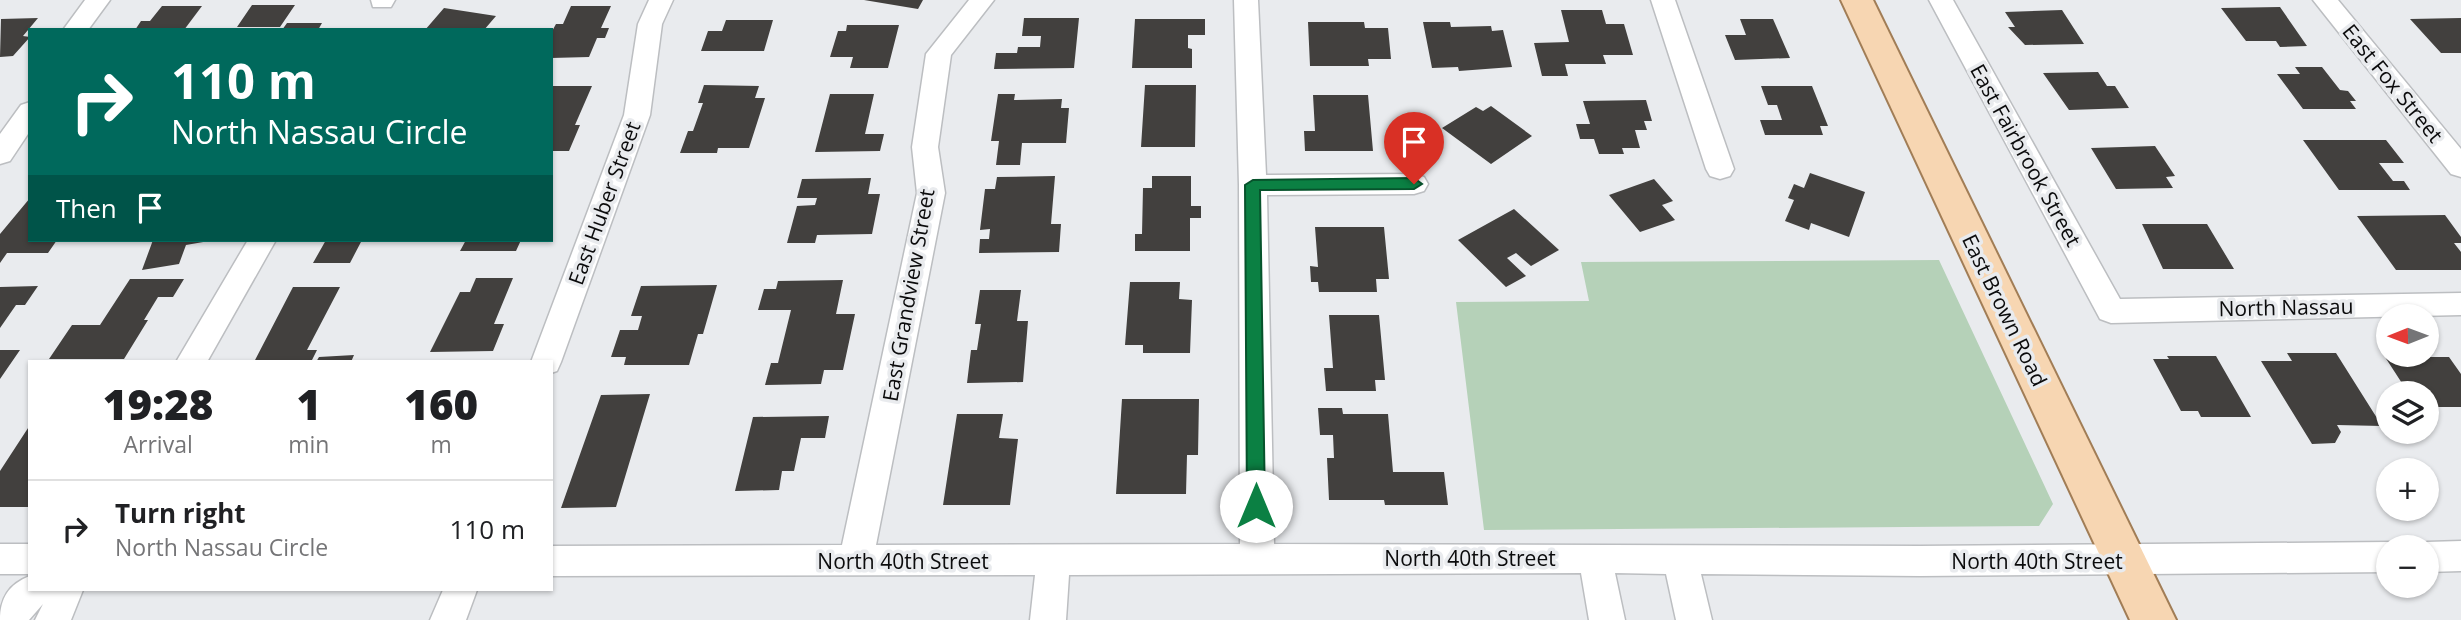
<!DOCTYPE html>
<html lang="en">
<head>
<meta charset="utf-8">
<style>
	body { margin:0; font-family:"Open Sans",sans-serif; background:#f6f6f6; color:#202124; height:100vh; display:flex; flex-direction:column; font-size:26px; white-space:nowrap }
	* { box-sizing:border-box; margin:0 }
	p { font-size:23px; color:#757577 }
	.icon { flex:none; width:38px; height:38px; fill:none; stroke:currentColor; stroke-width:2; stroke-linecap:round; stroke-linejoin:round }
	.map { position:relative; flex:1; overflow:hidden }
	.side { position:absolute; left:28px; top:360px; width:525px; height:231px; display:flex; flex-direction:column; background:#fff; border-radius:0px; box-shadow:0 2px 5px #0004 }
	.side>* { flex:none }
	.hud { position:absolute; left:28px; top:28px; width:525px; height:214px; border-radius:0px; box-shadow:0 2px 5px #0004; background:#00695c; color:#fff; overflow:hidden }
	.needle { width:46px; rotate:269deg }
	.tools { position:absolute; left:2376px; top:304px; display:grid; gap:14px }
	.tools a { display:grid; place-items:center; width:63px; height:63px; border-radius:50%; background:#fff; box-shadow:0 2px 5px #0004; font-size:35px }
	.pin { position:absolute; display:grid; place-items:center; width:60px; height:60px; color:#fff; margin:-72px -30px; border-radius:50% 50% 50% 0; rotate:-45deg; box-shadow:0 0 7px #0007 }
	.pin .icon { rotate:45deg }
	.me { position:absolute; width:77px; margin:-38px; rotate:0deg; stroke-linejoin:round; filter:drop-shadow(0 0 5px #0008) }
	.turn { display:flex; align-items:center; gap:24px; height:147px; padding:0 28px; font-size:32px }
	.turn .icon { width:91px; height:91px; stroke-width:2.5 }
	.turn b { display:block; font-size:49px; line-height:60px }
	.then { display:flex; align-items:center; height:66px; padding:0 28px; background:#0003; gap:14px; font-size:26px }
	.eta { display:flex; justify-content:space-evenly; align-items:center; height:119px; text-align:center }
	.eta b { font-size:42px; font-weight:800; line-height:49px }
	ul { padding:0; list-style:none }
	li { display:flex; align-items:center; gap:21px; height:98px; padding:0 28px; border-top:2px solid #e0e0e0 }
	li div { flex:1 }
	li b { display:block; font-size:26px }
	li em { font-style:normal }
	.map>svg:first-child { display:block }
	.green { fill:#b5d1b8 }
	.building { fill:#42403e }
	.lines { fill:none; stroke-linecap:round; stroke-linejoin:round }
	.minor-casing { stroke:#bcbec1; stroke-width:3 }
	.major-casing { stroke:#a17d56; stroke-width:4 }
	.minor { fill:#fff; fill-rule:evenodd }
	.major { fill:#f7d6b2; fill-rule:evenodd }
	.route { fill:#0b8043; stroke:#07532c; stroke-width:2 }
	.labels { text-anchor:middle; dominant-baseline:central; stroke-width:7; stroke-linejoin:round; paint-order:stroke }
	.street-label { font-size:21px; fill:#0b0b0c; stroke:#e9ebee }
</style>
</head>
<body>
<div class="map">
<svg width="2461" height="620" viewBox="0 0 2461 620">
	<rect width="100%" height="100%" fill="#e9ebee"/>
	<path class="green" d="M1939,260l114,244 -14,22 -555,4 -28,-228 133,-1 -8,-39z"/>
	<path class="building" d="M864,0h59l-5,9z
		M252,5h43l-15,22h-43z
		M162,6h40l-18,24h-49l6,-9h9z
		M571,6h40l-10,22h8l-4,10h-8l-8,19 -38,1v-25l5,-9h7z
		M2280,7l27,39 -27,1 -4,-6h-30l-25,-33z
		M444,8l52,8 -12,14h-59z
		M1561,10h41l4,14h18l9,31h-30l3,9h-41l3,12h-26l-8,-33 35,-1z
		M2062,10l22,34 -59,1 -17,-18h7l-10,-15z
		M38,18l-15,18 7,1 -17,19 -13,1 1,-38z
		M1024,18h55l-5,50 -80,1 2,-16h21l1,-6h22l1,-11h-19z
		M2461,18v35h-20l-31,-34z
		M1135,19h70v16h-17v13l4,1v19h-60z
		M1740,19h33l17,39 -55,2 -10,-25h21z
		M726,20h47l-9,31h-63l7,-20h14z
		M1308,22h56l1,6h23l3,31h-23l1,7h-59z
		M1423,22h27l1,5 40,-1 1,5 11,-1 9,37 -53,4 -1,-4 -26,1z
		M287,23h35l-4,7h-36z
		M847,25h52l-11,43h-38l3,-11h-23l8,-26h8z
		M2295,67h27l18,23 8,1 8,10h-6l6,8h-53l-26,-35h23z
		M2098,72l9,14h8l14,22 -60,2 -26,-37z
		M704,85l55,1 -4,12h10l-16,50h-31l-1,5h-37l8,-22h5l10,-28h-5z
		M1145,85h51l-1,62h-54z
		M551,86h41l-17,39h5l-11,26h-18z
		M1761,86h51l16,40h-8l3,9h-58l-5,-15h22l-5,-15h-9z
		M830,94h44l-9,40h19l-4,17 -65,1z
		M998,94h17l-1,6 48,-1 -1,9h8l-3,35h-44l-2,22h-24l3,-24h-8z
		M1313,95h55l5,56h-68l-1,-20h11z
		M1646,100l6,21h-8l3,9h-12l5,18h-18l2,6h-25l-5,-15h-14l-4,-15h14l-7,-23z
		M1491,106l41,30 -41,28 -49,-36 34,-21 7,4z
		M2303,140h83l18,23h-25l14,18h11l6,9h-71z
		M2155,146l20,30 -9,1 7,11 -57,1 -25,-41z
		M1810,173l55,19 -16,45 -38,-14 -2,7 -24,-9 9,-21 -6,-2 6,-14 10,4z
		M1055,176l-4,48h10l-2,28 -80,1 1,-14h9l1,-10 -10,1 5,-41h10l2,-12z
		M1152,176h39v30h10v12h-11v33h-55v-17h7l1,-46h9z
		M871,178l-3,16h12l-8,40 -55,1 -2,8h-28l10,-37 18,-1 2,-7h-20l5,-19z
		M1654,179l19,22 -11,4 13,15 -35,12 -31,-37z
		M30,198v42h27l-9,13h-41l-7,10v-29z
		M1514,209l45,41 -28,16 -15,-13 -9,5 19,18 -20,11 -48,-47z
		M2445,215l16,22v6h-7l7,9v18h-65l-39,-54z
		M2142,224h65l27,45h-71z
		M1315,227h69l5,52h-13l1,13h-58l-1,-10h-7l-1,-16 8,1z
		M153,240h56v1l-23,4 -7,19 -37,6z
		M326,240h36l-12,23h-37z
		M466,240h55l-5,11h-56z
		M476,278h37l-19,46h10l-11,27 -63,1 30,-60h10z
		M130,279h54l-11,18h-15l-14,23h4l-24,39h-75l23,-34h28z
		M843,280l-7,34h19l-12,56h-19l-3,14 -56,1 6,-22h7l13,-53h-33l6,-21h12l2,-8z
		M1130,282h50l-1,17 13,1 -2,53h-47v-8h-18z
		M717,285l-14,49h-5l-9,31h-65l2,-8h-15l9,-27h18l4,-14h-11l10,-30z
		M38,286l-13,19h-9l-16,23v-41z
		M293,287h47l-33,63h10l-6,12h-57z
		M980,290h41l-4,31h11l-5,61 -56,1 4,-33h6l4,-26h-6z
		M1329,315h50l6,65h-10l1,11h-50l-2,-23h9z
		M0,350h20l-20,29z
		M2287,353h49l46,73 -45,-1 4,7 -6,11 -23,1 -51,-83h31z
		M354,355l-3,7h-35l3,-5z
		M2167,356h49l35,61h-50l-3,-6h-17l-28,-52h16z
		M2385,357h64l12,17v33h-34v-13h-18z
		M650,394l-34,113 -55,1 40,-113z
		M1122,399h77l-1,56h-11l-1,39h-70z
		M1318,408h24l1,6h45l5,58h51l4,33h-63l-1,-5h-55l-2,-42h7l-1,-23h-13z
		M957,414h46l-4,24 19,1 -8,66h-67z
		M829,416l-4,22h-24l-7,33h-12l-3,19 -44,1 18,-74z
		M30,425v82h-30v-36z"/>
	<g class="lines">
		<g class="minor-casing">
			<path id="minor" d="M85,0h25l-22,30h-25z
				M371,0h24l-4,7h-18z
				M649,0h24l-11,24 -12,91 -89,247 -4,9 -6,2v-11h-20l93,-247 14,-91z
				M969,0h25l-43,55 -13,92 7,46 -69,352 364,-1 -1,-359 -5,-185h24l8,175 148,-1 10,3 4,7 -4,7 -10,3 -147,1 7,349 646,2 469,-4 13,6h-13v24l-469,4 -219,-2 11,46h-36l-10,-46 -51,-1 10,47h-36l-8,-47 -512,2 -3,45h-36l5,-45 -484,1v-30l291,-1 75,-352 -5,-46 14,-93z
				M1651,0h24l59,169 -4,7 -10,3 -10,-3 -4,-7z
				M1929,0h24l167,299 341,-6v22l-350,8 -11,-4z
				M2313,0h25l123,149v28l-10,-3z
				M30,102v29l-20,30 -10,3v-30l21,-29z
				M248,240h28l-69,122h-31z
				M2461,541v30l-34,1v-24h-13l13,-6z
				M0,544h30v30h-30z
				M30,576v14h53l-12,30h-36l8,-16 -14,16h-29c0,-22 9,-36 30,-44z
				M443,590h34l-11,30h-36z"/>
		</g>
		<g class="major-casing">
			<path id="major" d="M1841,0h32l303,620h-46z"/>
		</g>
		<use href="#minor" class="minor"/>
		<use href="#major" class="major"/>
	</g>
	<path class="route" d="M1414,178l8,6 -8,5 -154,1 5,316 -9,8 -6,-2 -3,-6 -2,-321 8,-5z"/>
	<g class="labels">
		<g class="street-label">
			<text transform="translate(2393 83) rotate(51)">East Fox Street</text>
			<text transform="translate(2026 155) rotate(61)">East Fairbrook Street</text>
			<text transform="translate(604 203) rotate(-70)">East Huber Street</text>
			<text transform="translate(908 295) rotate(-80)">East Grandview Street</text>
			<text transform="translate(2286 307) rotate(-1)">North Nassau</text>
			<text transform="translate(2005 310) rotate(64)">East Brown Road</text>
			<text x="1470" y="558">North 40th Street</text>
			<text x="903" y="561">North 40th Street</text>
			<text x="2037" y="561">North 40th Street</text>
		</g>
	</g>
</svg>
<div class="tools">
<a><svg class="needle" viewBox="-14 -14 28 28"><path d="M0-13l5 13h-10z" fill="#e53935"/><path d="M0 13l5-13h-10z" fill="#757577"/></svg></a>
<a><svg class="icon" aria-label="layers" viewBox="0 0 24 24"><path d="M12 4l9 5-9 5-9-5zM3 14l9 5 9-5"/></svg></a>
<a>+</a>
<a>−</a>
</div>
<div class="pin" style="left:1414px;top:184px;background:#d93025"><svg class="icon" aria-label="arrive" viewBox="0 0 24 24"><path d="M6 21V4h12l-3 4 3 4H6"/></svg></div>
<svg class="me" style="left:1256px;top:506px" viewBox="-20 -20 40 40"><circle r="19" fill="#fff"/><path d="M0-13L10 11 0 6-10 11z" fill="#0b8043"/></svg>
<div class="hud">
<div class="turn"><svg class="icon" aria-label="right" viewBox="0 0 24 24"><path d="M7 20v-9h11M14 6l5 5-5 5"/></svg><div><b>110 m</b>North Nassau Circle</div></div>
<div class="then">Then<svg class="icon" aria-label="arrive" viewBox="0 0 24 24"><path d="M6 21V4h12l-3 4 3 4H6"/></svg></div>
</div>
<section class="side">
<div class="eta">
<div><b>19:28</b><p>Arrival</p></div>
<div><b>1</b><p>min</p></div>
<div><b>160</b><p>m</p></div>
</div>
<ul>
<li><svg class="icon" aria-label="right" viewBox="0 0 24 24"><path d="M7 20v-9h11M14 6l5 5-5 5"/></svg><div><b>Turn right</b><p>North Nassau Circle</p></div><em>110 m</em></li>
</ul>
</section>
</div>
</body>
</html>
